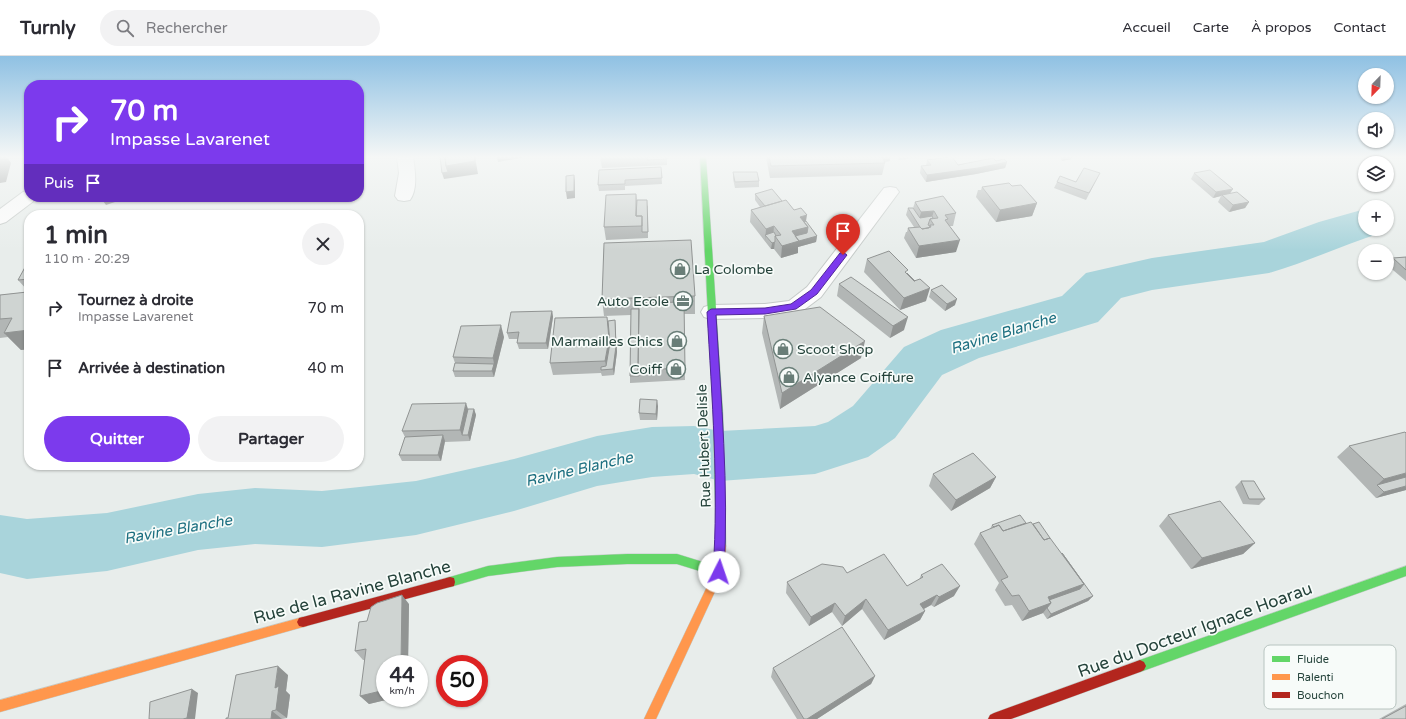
<!DOCTYPE html>
<html lang="fr">
<head>
<meta charset="utf-8">
<style>
	body { margin:0; font-family:"Varela Round",sans-serif; background:#f2f2f3; color:#2b2b33; height:100vh; display:flex; flex-direction:column; font-size:15px; white-space:nowrap }
	* { box-sizing:border-box; margin:0 }
	p { font-size:13px; color:#7c7c81 }
	.icon { flex:none; width:22px; height:22px; fill:none; stroke:currentColor; stroke-width:2; stroke-linecap:round; stroke-linejoin:round }
	.map { position:relative; flex:1; overflow:hidden }
	.panel { position:absolute; left:24px; top:154px; width:340px; height:260px; display:flex; flex-direction:column; background:#fff; border-radius:16px; box-shadow:0 1px 3px #0004 }
	.panel>* { flex:none }
	.guide { position:absolute; left:24px; top:24px; width:340px; height:122px; border-radius:16px; box-shadow:0 1px 3px #0004; background:#7c3aed; color:#fff; overflow:hidden }
	.needle { width:26px; rotate:203deg }
	.tools { position:absolute; left:1358px; top:12px; display:grid; gap:8px }
	.tools a { display:grid; place-items:center; width:36px; height:36px; border-radius:50%; background:#fff; box-shadow:0 1px 3px #0004; font-size:20px }
	.speed { position:absolute; left:376px; top:599px; display:flex; gap:8px; font-size:20px; font-weight:700; text-align:center }
	.speed>* { display:grid; place-content:center; width:52px; height:52px; border-radius:50%; background:#fff; box-shadow:0 1px 3px #0004; line-height:1 }
	.speed small { font-size:10px; font-weight:400 }
	.speed .limit { border:6px solid #d22; background:#fff; color:#111 }
	.pin { position:absolute; display:grid; place-items:center; width:34px; height:34px; color:#fff; margin:-41px -17px; border-radius:50% 50% 50% 0; rotate:-45deg; box-shadow:0 0 4px #0007 }
	.pin .icon { rotate:45deg }
	.me { position:absolute; width:44px; margin:-22px; rotate:4deg; stroke-linejoin:round; filter:drop-shadow(0 0 3px #0008) }
	.turn { display:flex; align-items:center; gap:14px; height:84px; padding:0 20px; font-size:18px }
	.turn .icon { width:52px; height:52px; stroke-width:2.5 }
	.turn b { display:block; font-size:28px; line-height:34px }
	.then { display:flex; align-items:center; height:38px; padding:0 20px; background:#0003; gap:8px; font-size:15px }
	.round { display:grid; place-items:center; flex:none; width:42px; height:42px; border-radius:21px; background:#f2f2f3 }
	.summary { display:flex; align-items:center; justify-content:space-between; height:68px; padding:0 20px }
	h1 { font-size:24px; font-weight:700; line-height:30px }
	.primary-button { display:flex; gap:8px; margin-top:auto; padding:8px 20px }
	.primary-button a { flex:1; height:46px; border-radius:24px; background:#7c3aed; color:#fff; font-size:16px; font-weight:700; line-height:46px; text-align:center }
	.primary-button a+a { background:#f2f2f3; color:#2b2b33 }
	ul { padding:0; list-style:none }
	li { display:flex; align-items:center; gap:12px; height:60px; padding:0 20px }
	li div { flex:1 }
	li b { display:block; font-size:15px }
	li em { font-style:normal }
	header { display:flex; align-items:center; gap:24px; box-sizing:border-box; height:56px; padding:0 20px; background:#fff; border-bottom:1px solid #e1e1e2 }
	header strong { font-size:19px }
	nav { display:flex; gap:22px; margin-inline-start:auto; font-size:14px }
	.search { width:280px; height:36px; background:#f2f2f3; display:flex; align-items:center; gap:10px; box-sizing:border-box; padding:0 14px; border-radius:22px; color:#7c7c81; font-size:15px }
	.map>svg:first-child { display:block }
	.lines { fill:none; stroke-linecap:round; stroke-linejoin:round }
	.river { fill:#a9d4db; fill-rule:evenodd }
	.street-casing { stroke:#c5cac8; stroke-width:2 }
	.fast-casing { stroke:#c3cbc8; stroke-width:1 }
	.slow-casing { stroke:#c3cbc8; stroke-width:1 }
	.jam-casing { stroke:#c3cbc8; stroke-width:1 }
	.street { fill:#fcfcfc; fill-rule:evenodd }
	.fast { fill:#63d668; fill-rule:evenodd }
	.slow { fill:#ff974d; fill-rule:evenodd }
	.jam { fill:#b3261e; fill-rule:evenodd }
	.wall { fill:#b2b6b5 }
	.shaded-wall { fill:#919493 }
	.building { fill:#cfd4d2; stroke:#919493 }
	.route { fill:#7c3aed; stroke:#51269a }
	.labels { text-anchor:middle; dominant-baseline:central; stroke-width:3.5; stroke-linejoin:round; paint-order:stroke }
	.poi-label { font-size:14px; fill:#24423a; stroke:#f7fbf9; text-anchor:start }
	.street-label { font-size:14px; fill:#24423a; stroke:#f7fbf9 }
	.water-label { font-size:15px; font-style:italic; fill:#1c6f80; stroke:#f7fbf9 }
	.near-street-label { font-size:17px; fill:#24423a; stroke:#f7fbf9 }
	.key { fill:#f7fbf9; stroke:#b8c4c0; stroke-width:1 }
	.key-label { font-size:11px; fill:#24423a }
</style>
</head>
<body>
<header>
<strong>Turnly</strong>
<div class="search"><svg class="icon" aria-label="search" viewBox="0 0 24 24"><circle cx="10" cy="10" r="6"/><path d="M15 15l6 6"/></svg>Rechercher</div>
<nav><a>Accueil</a><a>Carte</a><a>À propos</a><a>Contact</a></nav>
</header>
<div class="map">
<svg width="1406" height="663" viewBox="0 0 1406 663">
	<rect width="100%" height="100%" fill="#e8edeb"/>
	<g class="lines">
		<path class="river" d="M1365,153v20h19l-3,4c-38,12 -74,29 -112,40l-117,17 -31,8 -23,24 -119,36 -37,17 -47,63 -27,19 -53,17 -95,7 -26,-7 -42,3 -55,9 -83,25 -98,24 -94,12 -67,-3 -57,6 -91,21 -80,8 -27,-6v-58l27,4 80,-6 91,-19 57,-6 67,3 94,-10 98,-22 83,-23 55,-9 42,-1 26,5 95,-5 13,-4 25,-16 51,-59 37,-17 121,-34 24,-23 66,-15 112,-16 55,-20z
			M1387,166l1,1 -1,1z"/>
		<g class="street-casing">
			<path id="street" d="M397,101h16c2,13 5,32 -3,43l-6,1 -6,-1 -3,-4 4,-23z
				M890,131l6,1 3,4 -3,4 -75,101 -20,15 -36,6 -54,1 -7,-2 -3,-5 3,-5 7,-2 54,-1 24,-3 18,-14 77,-99z
				M29,135v6h8l-2,3 -29,22 -6,2v-15l23,-17z"/>
		</g>
		<g class="fast-casing">
			<path id="fast" d="M700,101h6l17,258 3,131 -1,3 -4,2 -4,-2 -1,-3 -3,-131z
				M627,498h50l42,13 4,1 1,4 -1,4 -4,1 -42,-13h-50l-70,3 -69,9 -38,11 -4,-1 -1,-4 1,-4 4,-1 38,-11 69,-9z
				M1406,510v10l-266,96 -4,-2 -2,-4 2,-4 4,-2z"/>
		</g>
		<g class="slow-casing">
			<path id="slow" d="M721,485l4,2 1,3 -2,26 -68,147h-12l70,-147 2,-26 1,-3z
				M303,561l4,1 2,4 -2,4 -4,1 -303,85v-12z"/>
		</g>
		<g class="jam-casing">
			<path id="jam" d="M450,521l4,1 1,4 -1,4 -4,1 -147,40 -4,-1 -2,-4 2,-4 4,-1z
				M1140,604l4,2 2,4 -2,4 -4,2 -129,47h-23l2,-4 4,-2z"/>
		</g>
		<use href="#street" class="street"/>
		<use href="#fast" class="fast"/>
		<use href="#slow" class="slow"/>
		<use href="#jam" class="jam"/>
	</g>
	<path class="wall" d="M600,101h67v8l-65,3z
		M766,101h124v4l-6,1 1,1 -3,12 -112,3z
		M897,101h26l-24,3z
		M949,101h11l-7,2 5,6 38,-4 11,1 -2,6 -29,6 -50,8 -6,-9 1,-7h5l1,-6z
		M1059,101h13l-1,2 -9,2z
		M661,111l1,17 -37,2v4l-26,1 -1,-6z
		M733,116l26,9v6l-24,1 -2,-9z
		M1100,117l-14,27 -32,-12 3,-6h19z
		M1194,117l36,21 19,8 -4,6 -16,4 -11,-10 3,-6 -8,2 -22,-19z
		M1011,129l26,18 -5,13 -36,6 -20,-25 2,-7h3l1,-3z
		M636,138l1,6 11,6v32l-42,2 -2,-13z
		M755,138l27,7 12,9 12,11 11,15 -1,6 -18,5v6l-17,5 -7,-9h-3l-21,-27 1,-12 9,-3 -5,-7z
		M915,146l41,11 -3,13h-4l7,26 -40,6 -12,-20 2,-6h1l1,-4 6,-1 -8,-12 2,-7h5z
		M1406,201v24l-19,-16 6,-7z
		M867,203l40,14 19,28 -26,9 -36,-38z
		M29,204v89l-8,1 -13,-13 -8,1v-43l27,-3 1,-1 -10,-11z
		M839,228l65,46 -14,8 -53,-42z
		M931,234l24,15 -10,6 -16,-14z
		M695,240v18h-11l1,66 -55,3v-7l1,-61 -27,1 -2,-17z
		M552,255l1,6 -5,32h-29l-2,-6 1,-4h-9l-2,-6z
		M764,260l97,42 -81,51 -18,-76z
		M615,264l2,32 -3,23 -12,1 -1,-3 -48,2 -3,-12 58,-42z
		M504,281l-10,40h-39l-2,-6 2,-8 -2,-6z
		M658,350l-1,14h-17l-1,-7z
		M468,353h6l2,6 -6,26 -25,1 -4,19h-39l-3,-6 6,-18 -3,-6z
		M1349,390l57,44 -30,8 -39,-41z
		M933,418l63,3 -6,11 -39,23 -22,-25z
		M1241,425l24,18 -6,6 -16,-1 -8,-17z
		M1168,459l87,28 -12,11 -52,15 -32,-43z
		M1026,467l67,73 -5,5 -41,18 -4,-6 -21,8 -10,-16 -7,1 -10,-16 4,-7 -25,-39 6,-11 10,-4 2,-4z
		M847,517l60,13 12,-6 2,-5 33,21 -20,11 -3,-2 -7,4 1,2 -5,9 -36,20 -22,-31 -20,17 -10,-14 -23,14 -23,-33 1,-11z
		M409,548l-1,60h-23v34h9l-25,6 -9,-8 5,-36h-2l-8,-9 12,-30z
		M773,612l102,8 -4,8 -54,35h-20l-26,-42z
		M288,619l-2,16 4,4 -3,23 -5,1 -54,-1z
		M1406,648v15h-27z"/>
	<path class="shaded-wall" d="M0,101h7l4,6 -5,19 -6,1z
		M475,101l3,17 -34,5 -2,-6 4,-7z
		M497,101h29l-28,5z
		M877,101h13v4l-14,2z
		M1063,101h9l-1,2 -9,2z
		M1007,106l-2,6 -29,6 -50,8 1,-7z
		M574,119l1,6v17l-8,1 -1,-7z
		M1233,133l-4,6h-7l-1,1 -8,2 3,-6z
		M100,141h30l-24,8z
		M1249,146l-4,6 -16,4 4,-7z
		M1037,147l-5,13 -36,6 4,-12z
		M934,155l-3,9 -1,-1 -12,5 3,-12z
		M807,159l-2,12h3l9,9 -1,6 -18,5v6l-17,5 1,-12 18,-29z
		M774,170l-1,13 -8,-4v6l1,-12z
		M960,184l-4,12 -40,6 3,-12z
		M775,186l-1,7h-3l1,-6z
		M930,232l-4,13 -26,9 4,-12z
		M957,243l-2,6 -10,6 2,-7z
		M552,255l1,6 -5,32 -2,-6z
		M908,261l-4,13 -14,8 3,-12z
		M615,264l2,32 -3,23 -1,-6z
		M501,269l3,12 -10,40 -2,-6 2,-7 -1,-6z
		M29,274v19l-8,1 -17,-17z
		M609,283l2,12 -4,18 -2,-8z
		M865,285l-4,17 -81,51 2,-16z
		M359,324l2,4 -2,5z
		M359,338l3,6 -3,9z
		M657,344l1,6 -1,14 -1,-6z
		M466,347l4,12 -8,20 -2,-5z
		M474,353l2,6 -6,26 -2,-6z
		M443,379l2,6 -4,20 -3,-6z
		M1406,417v7l-29,5 7,-6z
		M996,421l-6,11 -39,23 5,-11z
		M1406,430v4l-30,8 8,-6z
		M1255,487l-12,11 -52,15 11,-11z
		M1084,528l-9,10 -29,11 2,-8z
		M960,530l-6,10 -20,11 5,-10z
		M402,539l7,9 -1,60h-7z
		M937,539l-6,10 -15,8 4,-9z
		M1093,540l-5,5 -41,18 4,-5z
		M866,543l-4,10 -20,17 3,-10z
		M835,547l-3,9 -23,14 2,-9z
		M1051,547l-8,10 -21,8 7,-10z
		M925,555l-5,9 -36,20 4,-10z
		M278,610l10,9 -2,16 4,4 -3,23 -11,-8 -1,-22z
		M875,620l-4,8 -54,35h-10z
		M192,633l6,4 -3,26h-12z
		M385,634v8h9l-25,6 -9,-8z
		M272,655l10,8h-11z"/>
	<path class="building" d="M440,101h5l1,9 2,6 -6,1z
		M445,101h30v4l-29,5z
		M647,101h20v2l-20,1z
		M769,101h113l3,6 -114,3z
		M949,101h3l6,8 35,-7 3,3 8,-2 3,3 -29,6 -51,7 -6,-9 10,-1 -4,-5z
		M661,111l1,11 -37,2v4l-27,1 1,-15z
		M1084,112l16,5 -11,20 -32,-11 3,-6 16,6z
		M1210,114l23,19 -17,3 -22,-19z
		M733,116h24l2,9 -24,1z
		M574,119v16l-8,1v-16z
		M1009,127l3,3 9,-1 16,18 -37,7 -18,-23z
		M772,133l10,12 -17,5 -10,-12z
		M1237,136l12,10 -16,3 -11,-10z
		M636,138v22h6v10l-38,1 2,-32z
		M943,140l13,17 -11,2 3,4 -3,1 15,20 -41,6 -11,-18 12,-1 2,2 9,-2 -1,-2h4l-4,-6 8,-1 -4,-7 -13,1 -6,-10z
		M637,144h10l1,32h-6v-16h-6z
		M786,144l8,10 7,-2 6,7 -7,2 8,10 -16,4 7,10 -17,5 -7,-10 6,-1 -7,-9 -8,3 -15,-19z
		M908,152h5l7,10 12,-2 1,2 -3,1 -2,6 2,1 -1,2 -7,1 -2,-2z
		M806,165l11,15 -18,5 -4,-5 12,-3 1,-6 -4,-5z
		M774,176l2,4h-1v6l-3,1 -7,-8z
		M691,184l4,56 -93,3 2,-56z
		M889,195l19,19 -3,2 9,9 6,-2 10,9 -26,10 -37,-39z
		M1406,201v13l-13,-12z
		M29,204v19l-11,1z
		M907,217l8,8h-1l-7,-7z
		M851,221l57,40 -15,9 -54,-42z
		M942,229l15,14 -10,5 -16,-14z
		M29,232v42l-25,3 8,-15 -12,1v-24l27,-3z
		M684,246l1,66 -47,2 1,-67z
		M820,251l45,34 -83,52 -18,-77z
		M631,253h8l-1,61 1,6h-9z
		M552,255l-6,32h-29l2,-11 -12,1 4,-21z
		M607,261l2,22 -4,22 -55,2 5,-45z
		M615,264l1,26 -3,23 -12,1v-3l5,-1 4,-23 -2,-22z
		M501,269l-8,33 -40,-1 8,-31z
		M455,307l39,1 -2,7h-39z
		M640,343l17,1 -1,14 -17,-1z
		M466,347l-6,27 -58,1 10,-27z
		M468,353h6l-6,26h-6z
		M1405,376l1,1v40l-22,6 -35,-33z
		M443,379l-5,20h-39l6,-18z
		M973,397l23,24 -40,23 -23,-26z
		M1406,421v9l-22,6 -7,-7z
		M1241,425h13l11,18h-16z
		M1220,445l35,42 -53,15 -34,-43z
		M1020,459l6,8 -23,8 -4,-6 -5,2 -2,-2z
		M1031,466l13,18 6,-2 34,46 -36,13 3,6 -22,8 -10,-16 -7,1 -11,-16 7,-3 -28,-44 19,-8 4,6z
		M1039,466l11,16 -6,2 -11,-16z
		M1062,497l31,43 -42,18 -4,-6 4,-5 -2,-3 31,-11 4,-5z
		M884,498l23,32 16,-9 -2,-2 21,-11 18,22 -21,11 -2,-2 -17,9 5,7 -37,19 -22,-31 -21,17 -10,-13 -24,14 -24,-35 35,-18 21,3 4,6z
		M402,539l-1,69h-16v26l-25,6 6,-47 -11,2 4,-29 8,-1 4,-14 6,-4z
		M842,571l33,49 -68,43h-3l-31,-51z
		M278,610l-3,22 4,-2 -3,24 -4,1 -1,8h-45v-1h2l8,-43z
		M192,633l-5,29 -4,1h-34l1,-17z
		M1406,650v13h-24z"/>
	<linearGradient id="sky" x2="0" y2="1"><stop stop-color="#8fc1e3"/><stop offset="0.52" stop-color="#f5f7f6"/><stop offset="1" stop-color="#f5f7f6" stop-opacity="0"/></linearGradient>
	<rect width="1406" height="194" fill="url(#sky)"/>
	<path class="route" d="M843,196l4,3 -30,39 -21,15 -31,5 -49,1c5,85 13,172 8,257l-1,4 -4,1 -4,-1 -2,-4c6,-86 -1,-174 -6,-260l4,-3 54,-1 26,-4 20,-14 29,-37z"/>
	<defs>
		<g id="shop-ring" transform="scale(1)"><circle r="9.5" fill="#f7fbf9" stroke="#697e78" stroke-width="1.5"/><path d="M-5-2.5h2.3a2.7 3.5 0 0 1 5.4 0H5L5.5 6h-11ZM-1.5-2.5h3a1.5 2.3 0 0 0-3 0Z" fill="#697e78"/></g>
		<g id="office-ring" transform="scale(1)"><circle r="9.5" fill="#f7fbf9" stroke="#697e78" stroke-width="1.5"/><path d="M-6-3h4V-5.5h4V-3h4V5H-6ZM-1-4.5V-3h2v-1.5ZM-6 0V1H6V0Z" fill="#697e78"/></g>
	</defs>
	<g fill-rule="evenodd">
		<use href="#shop-ring" x="680" y="213"/>
		<use href="#office-ring" x="683" y="245"/>
		<use href="#shop-ring" x="677" y="285"/>
		<use href="#shop-ring" x="783" y="293"/>
		<use href="#shop-ring" x="676" y="313"/>
		<use href="#shop-ring" x="789" y="321"/>
	</g>
	<g class="labels">
		<g class="poi-label">
			<text x="694" y="213">La Colombe</text>
			<text x="669" y="245" text-anchor="end">Auto Ecole</text>
			<text x="663" y="285" text-anchor="end">Marmailles Chics</text>
			<text x="797" y="293">Scoot Shop</text>
			<text x="662" y="313" text-anchor="end">Coiff</text>
			<text x="803" y="321">Alyance Coiffure</text>
		</g>
		<g class="street-label">
			<text transform="translate(704 390) rotate(-92)">Rue Hubert Delisle</text>
		</g>
		<g class="water-label">
			<text transform="translate(1003 277) rotate(-17)">Ravine Blanche</text>
			<text transform="translate(579 413) rotate(-13)">Ravine Blanche</text>
			<text transform="translate(178 473) rotate(-10)">Ravine Blanche</text>
		</g>
		<g class="near-street-label">
			<text transform="translate(352 536) rotate(-15)">Rue de la Ravine Blanche</text>
			<text transform="translate(1195 574) rotate(-20)">Rue du Docteur Ignace Hoarau</text>
		</g>
	</g>
	<rect x="1264" y="589" width="132" height="64" rx="6" class="key"/>
	<rect x="1272" y="600" width="18" height="6" fill="#63d668"/>
	<rect x="1272" y="618" width="18" height="6" fill="#ff974d"/>
	<rect x="1272" y="636" width="18" height="6" fill="#b3261e"/>
	<g class="key-label">
		<text x="1297" y="607">Fluide</text>
		<text x="1297" y="625">Ralenti</text>
		<text x="1297" y="643">Bouchon</text>
	</g>
</svg>
<div class="tools">
<a><svg class="needle" viewBox="-14 -14 28 28"><path d="M0-13l5 13h-10z" fill="#e53935"/><path d="M0 13l5-13h-10z" fill="#7c7c81"/></svg></a>
<a><svg class="icon" aria-label="sound" viewBox="0 0 24 24"><path d="M4 9h4l5-4v14l-5-4H4zM17 9q2 3 0 6"/></svg></a>
<a><svg class="icon" aria-label="layers" viewBox="0 0 24 24"><path d="M12 4l9 5-9 5-9-5zM3 14l9 5 9-5"/></svg></a>
<a>+</a>
<a>−</a>
</div>
<div class="speed"><div>44<small>km/h</small></div><div class="limit">50</div></div>
<div class="pin" style="left:843px;top:199px;background:#d93025"><svg class="icon" aria-label="arrive" viewBox="0 0 24 24"><path d="M6 21V4h12l-3 4 3 4H6"/></svg></div>
<svg class="me" style="left:719px;top:516px" viewBox="-20 -20 40 40"><circle r="19" fill="#fff"/><path d="M0-13L10 11 0 6-10 11z" fill="#7c3aed"/></svg>
<div class="guide">
<div class="turn"><svg class="icon" aria-label="right" viewBox="0 0 24 24"><path d="M7 20v-9h11M14 6l5 5-5 5"/></svg><div><b>70 m</b>Impasse Lavarenet</div></div>
<div class="then">Puis<svg class="icon" aria-label="arrive" viewBox="0 0 24 24"><path d="M6 21V4h12l-3 4 3 4H6"/></svg></div>
</div>
<section class="panel">
<div class="summary"><div><h1>1 min</h1><p>110 m · 20:29</p></div><a class="round"><svg class="icon" aria-label="close" viewBox="0 0 24 24"><path d="M6 6l12 12M18 6L6 18"/></svg></a></div>
<ul>
<li><svg class="icon" aria-label="right" viewBox="0 0 24 24"><path d="M7 20v-9h11M14 6l5 5-5 5"/></svg><div><b>Tournez à droite</b><p>Impasse Lavarenet</p></div><em>70 m</em></li>
<li><svg class="icon" aria-label="arrive" viewBox="0 0 24 24"><path d="M6 21V4h12l-3 4 3 4H6"/></svg><div><b>Arrivée à destination</b></div><em>40 m</em></li>
</ul>
<div class="primary-button"><a>Quitter</a><a>Partager</a></div>
</section>
</div>
</body>
</html>
